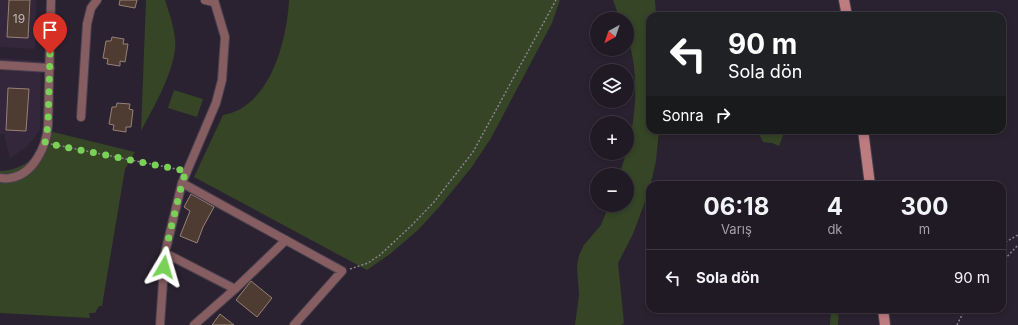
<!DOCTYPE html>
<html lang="tr">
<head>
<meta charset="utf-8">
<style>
	body { margin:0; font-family:Inter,sans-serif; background:#28232d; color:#f1f3f6; height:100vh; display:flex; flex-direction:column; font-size:15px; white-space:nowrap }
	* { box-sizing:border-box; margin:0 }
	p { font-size:13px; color:#a2a1a7 }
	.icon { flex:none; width:22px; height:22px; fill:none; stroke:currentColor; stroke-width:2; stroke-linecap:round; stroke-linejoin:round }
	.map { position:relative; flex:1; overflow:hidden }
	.panel { position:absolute; left:646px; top:181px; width:360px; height:132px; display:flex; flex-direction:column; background:#201a25; border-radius:12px; box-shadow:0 2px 6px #0003,0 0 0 1px #3d3842 }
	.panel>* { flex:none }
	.hud { position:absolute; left:646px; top:12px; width:360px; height:122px; border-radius:12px; box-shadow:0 2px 6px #0003,0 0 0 1px #3d3842; background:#202124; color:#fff; overflow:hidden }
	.needle { width:26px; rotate:220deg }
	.controls { position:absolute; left:590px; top:12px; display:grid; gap:8px }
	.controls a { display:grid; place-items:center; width:44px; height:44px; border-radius:50%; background:#201a25; box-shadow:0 2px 6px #0003,0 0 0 1px #3d3842; font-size:20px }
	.pin { position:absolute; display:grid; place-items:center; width:34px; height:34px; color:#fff; margin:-41px -17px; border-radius:50% 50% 50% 0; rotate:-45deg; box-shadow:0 0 4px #0007 }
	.pin .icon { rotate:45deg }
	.me { position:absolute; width:44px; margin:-22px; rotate:7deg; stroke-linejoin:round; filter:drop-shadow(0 0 3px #0008) }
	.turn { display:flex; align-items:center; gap:14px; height:84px; padding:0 16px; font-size:18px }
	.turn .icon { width:52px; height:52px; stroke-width:2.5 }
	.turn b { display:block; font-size:28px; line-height:34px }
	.then { display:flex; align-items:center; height:38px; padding:0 16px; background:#0003; gap:8px; font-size:15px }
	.eta { display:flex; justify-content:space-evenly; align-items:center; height:68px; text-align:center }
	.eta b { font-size:24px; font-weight:700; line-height:28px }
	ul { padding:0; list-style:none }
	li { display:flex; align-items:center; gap:12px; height:56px; padding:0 16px; border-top:1px solid #3d3842 }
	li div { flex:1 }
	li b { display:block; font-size:15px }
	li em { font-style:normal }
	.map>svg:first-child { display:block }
	.built { fill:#34273c }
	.green { fill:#354526 }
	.building { fill:#4e3c32; stroke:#978177 }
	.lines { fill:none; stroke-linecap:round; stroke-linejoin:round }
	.street-casing { stroke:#49404e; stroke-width:10 }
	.secondary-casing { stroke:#49404e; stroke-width:12 }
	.path { stroke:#8a828f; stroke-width:1.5; stroke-dasharray:2 2; stroke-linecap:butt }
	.street { stroke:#865d60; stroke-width:8 }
	.secondary { stroke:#bc7c80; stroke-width:10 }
	.route { stroke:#7ad157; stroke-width:7; stroke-dasharray:0 12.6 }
	.labels { text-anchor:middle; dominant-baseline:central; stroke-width:4; stroke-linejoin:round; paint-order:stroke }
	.number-label { font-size:12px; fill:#bfb6bb }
</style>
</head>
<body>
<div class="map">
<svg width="1018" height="325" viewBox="0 0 1018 325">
	<rect width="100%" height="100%" fill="#2b2231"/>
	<path class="built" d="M0,0h36l-1,49 -35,-2z
		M0,58l41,3 -1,68 -6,9 -8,9 -16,11 -6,-24h-4z"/>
	<path class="green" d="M146,0h19c4,13 9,26 10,39 3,27 -22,69 -34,92z
		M289,0h271l-8,23 -17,32 -44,83 -20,30 -31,38 -22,24 -28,24 -23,16 -173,-93 29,-62c47,-8 64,-74 66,-115z
		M613,0h42l1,16h-6v114h9l-3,31 -7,30 -16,43 -15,29 6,60 -3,2h-46l4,-30 -2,-29 2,-11 5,-10 17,-20 8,-20h18v-30h-8c13,-35 19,-69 15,-108 -2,-16 -7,-31 -7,-48h-7z
		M174,90l29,9 -6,18 -29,-9z
		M757,130h28l-6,16 -7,-3 -9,-1z
		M53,132l82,20 -10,17 -23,137h-3l-4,7h-6l1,5 -90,-5v-142c27,-1 39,-18 53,-39z
		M831,309h8l-1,16h-8z"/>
	<path class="building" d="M9,0h21l-2,38 -21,-1z
		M120,0h17l-2,8 -16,-3z
		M112,37l12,2 -1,5h5l-3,18 -5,-1v5l-13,-2 1,-5 -5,-1 3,-17h5z
		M8,88l21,1 -3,42 -20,-1z
		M117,103l13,1 -1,5 4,1 -2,17h-5v5l-13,-2 1,-5 -5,-1 3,-17h4z
		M191,194l23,13 -11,20 -6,16 -17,-7 10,-25 -6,-4z
		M251,281l21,17 -15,19 -21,-17z
		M220,314l14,11h-22z"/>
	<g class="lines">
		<g class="street-casing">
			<path id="street" d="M205,0l8,2
				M0,65l50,3
				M81,117l6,-93 4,-16 6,-8
				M0,178c3,0 7,1 10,0 23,-3 37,-32 38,-53l3,-125
				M182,183l160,88 -48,54
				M165,253l70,36
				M160,325l5,-72 17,-70 34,-80 6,-23 3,-43 -11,-37
				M194,325l41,-36 51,-49"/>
		</g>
		<g class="secondary-casing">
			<path id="secondary" d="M844,0l3,16
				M863,130l7,55
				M883,309l2,16"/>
		</g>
		<path class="path" d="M51,144l130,26
			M1002,244l16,-9
			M1002,262l16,-17
			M350,269l18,-6 12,-8 32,-30 22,-23 39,-50 83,-152
			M957,325l8,-16"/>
		<use href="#street" class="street"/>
		<use href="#secondary" class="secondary"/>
	</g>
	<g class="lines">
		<path class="route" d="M50,54l-2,71 -3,18 141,28 -4,12 -17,70 -1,14"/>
	</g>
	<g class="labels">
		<g class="number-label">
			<text x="19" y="18">19</text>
		</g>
	</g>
</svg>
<div class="controls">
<a><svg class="needle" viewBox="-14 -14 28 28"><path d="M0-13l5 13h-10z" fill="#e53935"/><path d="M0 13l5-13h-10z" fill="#a2a1a7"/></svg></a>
<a><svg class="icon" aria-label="layers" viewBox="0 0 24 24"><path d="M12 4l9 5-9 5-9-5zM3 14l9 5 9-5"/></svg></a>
<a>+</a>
<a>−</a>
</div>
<div class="pin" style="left:50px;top:54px;background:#d93025"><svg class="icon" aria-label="arrive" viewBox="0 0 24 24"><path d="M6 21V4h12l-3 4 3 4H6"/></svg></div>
<svg class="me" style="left:164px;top:267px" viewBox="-20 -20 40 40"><path d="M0-17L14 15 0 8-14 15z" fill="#7ad157" stroke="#fff" stroke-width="4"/></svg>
<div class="hud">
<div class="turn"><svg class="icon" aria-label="left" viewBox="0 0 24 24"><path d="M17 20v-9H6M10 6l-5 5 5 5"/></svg><div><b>90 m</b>Sola dön</div></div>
<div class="then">Sonra<svg class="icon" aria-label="right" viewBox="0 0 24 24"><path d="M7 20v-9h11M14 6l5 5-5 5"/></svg></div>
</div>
<section class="panel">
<div class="eta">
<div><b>06:18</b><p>Varış</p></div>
<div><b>4</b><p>dk</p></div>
<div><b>300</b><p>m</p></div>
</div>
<ul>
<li><svg class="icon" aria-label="left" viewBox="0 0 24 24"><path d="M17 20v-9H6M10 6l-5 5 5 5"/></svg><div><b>Sola dön</b></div><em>90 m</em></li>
</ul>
</section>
</div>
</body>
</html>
